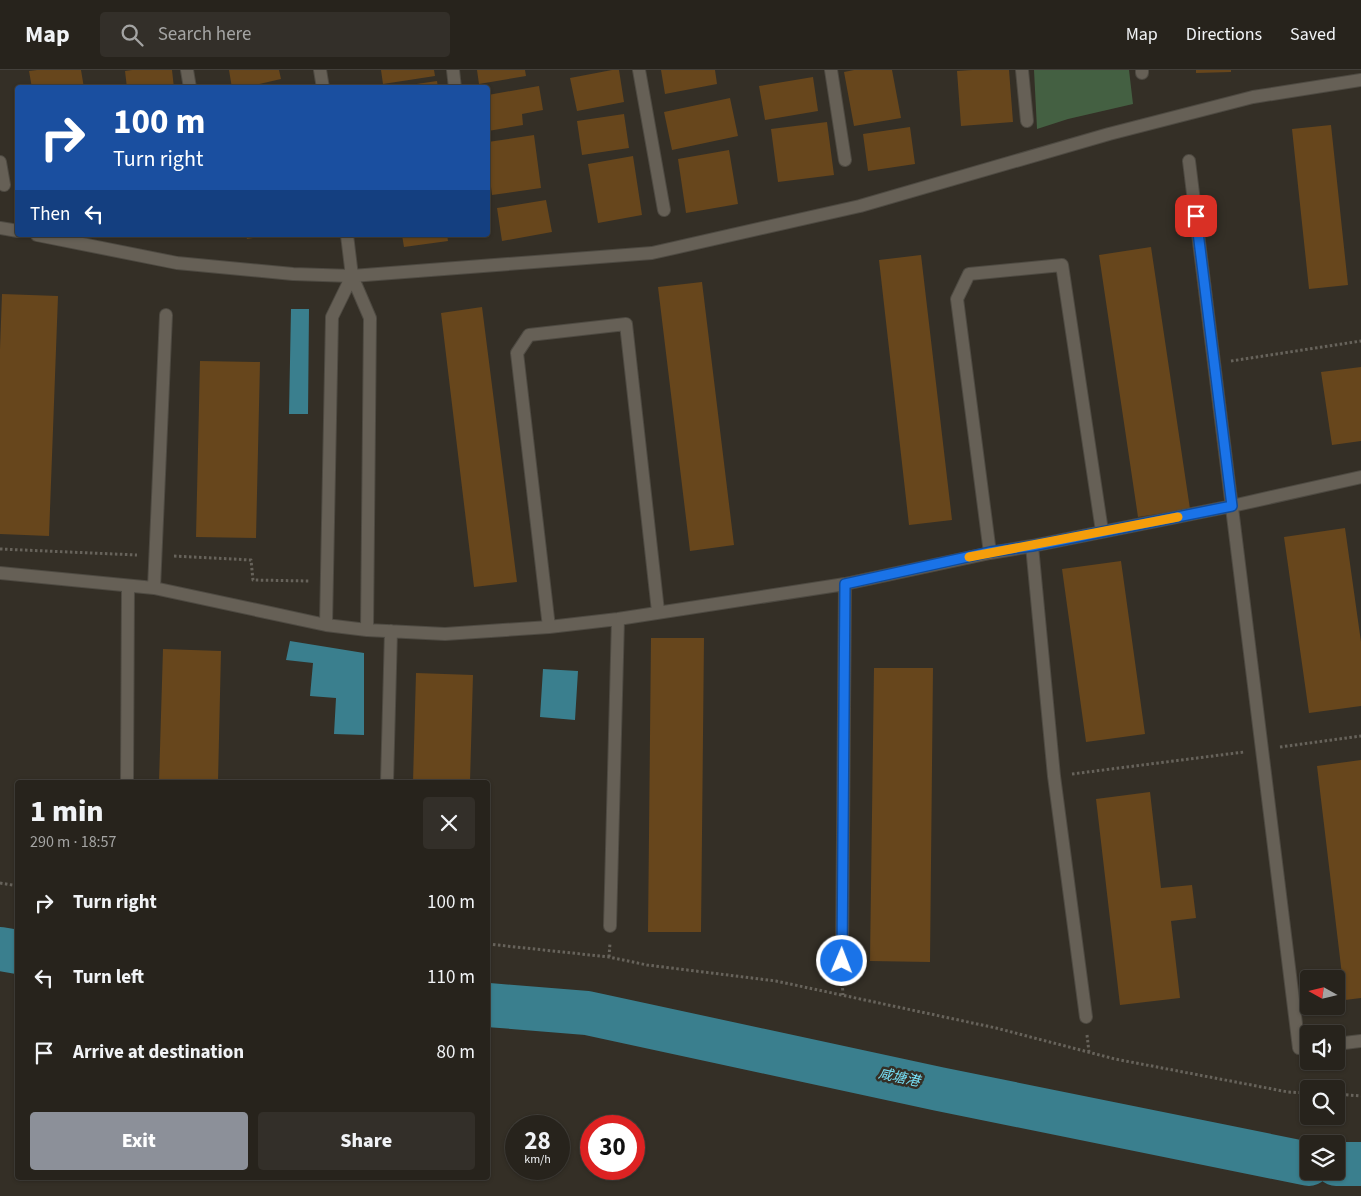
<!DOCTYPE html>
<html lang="en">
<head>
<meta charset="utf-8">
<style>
	body { margin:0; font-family:"Source Sans 3","Noto Sans SC",sans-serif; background:#332f29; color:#f1f3f6; height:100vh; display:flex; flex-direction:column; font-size:19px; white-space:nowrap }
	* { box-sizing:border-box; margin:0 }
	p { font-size:16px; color:#a4a4a3 }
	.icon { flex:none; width:28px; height:28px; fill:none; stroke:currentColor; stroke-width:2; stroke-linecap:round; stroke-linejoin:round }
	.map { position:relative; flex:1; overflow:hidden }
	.details { position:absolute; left:15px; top:710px; width:475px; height:400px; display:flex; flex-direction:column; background:#27231c; border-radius:5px; box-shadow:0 1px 4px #0004,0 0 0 1px #43403b }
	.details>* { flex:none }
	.guide { position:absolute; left:15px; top:15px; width:475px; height:152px; border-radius:5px; box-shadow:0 1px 4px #0004,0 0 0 1px #43403b; background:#1a4fa0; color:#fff; overflow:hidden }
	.needle { width:32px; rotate:278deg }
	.fabs { position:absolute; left:1300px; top:900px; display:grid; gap:10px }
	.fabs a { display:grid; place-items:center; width:45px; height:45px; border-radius:5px; background:#27231c; box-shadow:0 1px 4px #0004,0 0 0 1px #43403b; font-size:25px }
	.speed { position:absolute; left:505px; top:1045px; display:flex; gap:10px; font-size:25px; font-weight:700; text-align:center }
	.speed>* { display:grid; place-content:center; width:65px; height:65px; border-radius:50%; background:#27231c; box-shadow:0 1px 4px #0004,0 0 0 1px #43403b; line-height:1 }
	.speed small { font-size:12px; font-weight:400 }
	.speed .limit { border:8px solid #d22; background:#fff; color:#111 }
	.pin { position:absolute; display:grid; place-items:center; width:42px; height:42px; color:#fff; margin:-21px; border-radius:10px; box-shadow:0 2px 8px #0006 }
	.me { position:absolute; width:55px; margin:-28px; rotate:1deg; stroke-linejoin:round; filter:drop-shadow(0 0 4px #0008) }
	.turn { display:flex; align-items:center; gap:18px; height:105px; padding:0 15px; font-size:22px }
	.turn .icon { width:65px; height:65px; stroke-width:2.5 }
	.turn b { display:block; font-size:35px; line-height:42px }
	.then { display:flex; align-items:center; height:48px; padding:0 15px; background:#0003; gap:10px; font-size:19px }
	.round { display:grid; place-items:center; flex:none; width:52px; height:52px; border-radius:5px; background:#332f29 }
	.summary { display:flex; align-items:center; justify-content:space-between; height:85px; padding:0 15px }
	h1 { font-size:30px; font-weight:800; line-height:38px }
	.primary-button { display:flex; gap:10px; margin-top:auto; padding:10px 15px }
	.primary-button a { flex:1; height:58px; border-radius:5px; background:#8c9099; color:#fff; font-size:20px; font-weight:800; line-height:58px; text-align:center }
	.primary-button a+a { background:#332f29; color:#f1f3f6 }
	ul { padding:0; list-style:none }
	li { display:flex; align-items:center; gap:15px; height:75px; padding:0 15px }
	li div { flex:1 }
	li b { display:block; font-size:19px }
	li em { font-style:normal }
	header { display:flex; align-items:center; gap:30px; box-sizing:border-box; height:70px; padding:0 25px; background:#27231c; border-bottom:1px solid #43403b }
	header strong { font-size:24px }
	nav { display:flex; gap:28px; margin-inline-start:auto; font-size:18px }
	.search { width:350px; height:45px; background:#332f29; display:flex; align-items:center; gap:12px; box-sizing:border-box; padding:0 18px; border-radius:5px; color:#a4a4a3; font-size:19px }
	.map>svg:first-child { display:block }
	.green { fill:#446042 }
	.water { fill:#3a7f8e }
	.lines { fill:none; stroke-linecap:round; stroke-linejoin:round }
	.river { stroke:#3a7f8e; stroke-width:44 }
	.building { fill:#67461c }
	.minor-casing { stroke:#4e4a42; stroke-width:14 }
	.path { stroke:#67635b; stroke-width:3; stroke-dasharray:2.5 2.5; stroke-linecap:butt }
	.minor { stroke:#666056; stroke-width:12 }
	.route-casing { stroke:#114b97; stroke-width:12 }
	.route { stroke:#1a73e8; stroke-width:9 }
	.slow { stroke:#f59e0b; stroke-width:9 }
	.labels { text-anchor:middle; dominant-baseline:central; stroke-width:5; stroke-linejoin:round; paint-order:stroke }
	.water-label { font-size:14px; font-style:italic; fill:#77e0f7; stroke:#342f26 }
</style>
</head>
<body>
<header>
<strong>Map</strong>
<div class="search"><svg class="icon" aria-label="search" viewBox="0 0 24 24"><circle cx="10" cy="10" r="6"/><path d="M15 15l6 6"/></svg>Search here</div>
<nav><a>Map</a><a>Directions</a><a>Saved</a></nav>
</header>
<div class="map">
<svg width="1361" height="1126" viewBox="0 0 1361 1126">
	<rect width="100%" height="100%" fill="#342f26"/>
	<path class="green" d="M1034,0h95l4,34 -65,15 -31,10z"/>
	<path class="water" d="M291,239h18l-1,105h-19z
		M290,571l74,12v82l-30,-1 2,-36 -26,-2 3,-33 -27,-3z
		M543,599l35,2 -3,49 -35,-3z"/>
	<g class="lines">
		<path class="river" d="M0,879l18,3
			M488,935l99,8 352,76 370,75
			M1336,1094h25"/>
	</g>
	<path class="building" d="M37,0h44l3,18h-52l-3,-17z
		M132,0h40l2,18h-47l-2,-17z
		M229,0h50l2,9 -39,9h-10z
		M381,0h53l1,6 -52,8z
		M477,0h48l1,6 -47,8z
		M612,0h7l5,32 -47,9 -7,-33z
		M661,0h54l2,14 -52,10z
		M854,0h38l9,48 -47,8 -10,-54z
		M972,0h37l4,52 -52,4 -4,-55z
		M1196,0h35v2l-35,1z
		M813,7l5,34 -53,9 -6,-34z
		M437,11l1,7h-35v-2z
		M539,16l4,24 -21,4 1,11 -35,6v-36z
		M730,28l8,38 -66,14 -8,-38z
		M624,44l5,34 -47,7 -5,-34z
		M827,52l7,53 -56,7 -7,-53z
		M1331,55l17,160 -39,4 -17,-160z
		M910,57l5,37 -47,7 -5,-37z
		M534,65l7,53 -49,7 -4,-32v-21z
		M729,80l9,54 -52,9 -8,-54z
		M633,86l9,59 -44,8 -10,-59z
		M546,130l6,32 -50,9 -5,-33z
		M246,165h20v1l-19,3z
		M402,165h45l1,6 -44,6z
		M1151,177l39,262 -52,8 -39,-262z
		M921,185l31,265 -43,5 -30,-265z
		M702,212l32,263 -44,6 -32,-264z
		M2,224l56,2 -9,240 -49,-2v-185z
		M482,237l35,275 -43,5 -33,-274z
		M200,291l60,1 -4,176 -60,-1z
		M1361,297v74l-29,4 -11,-73z
		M1345,458l16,114v64l-52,7 -25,-176z
		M1121,491l24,173 -59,8 -24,-173z
		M651,568h53l-3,294h-53z
		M163,579l58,2 -3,131h-59z
		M874,598h59l-3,294 -60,-1z
		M416,603l57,2 -3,107h-57z
		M1361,690v238l-16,2 -28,-234z
		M1150,722l11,96 31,-3 4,33 -25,3 9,77 -60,7 -24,-206z"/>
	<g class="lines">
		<g class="minor-casing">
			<path id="minor" d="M187,0l3,18
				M320,0l3,18
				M453,0l2,18
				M639,0l25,140
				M831,0l14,90
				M1022,0l5,51
				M1142,0v3
				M1189,91l110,887 10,-1
				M0,92l4,23
				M0,158l18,3
				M37,165l140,28 116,11 59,2 300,-23 208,-47 249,-72 144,-37 108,-17
				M347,165l5,41 18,42 -3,312
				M1032,476l22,230 32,241
				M990,483l-33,-254 12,-25 93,-9 40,266
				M0,503l154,15 172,37 41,5 78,4 104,-7 69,-8 227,-35 145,-31 42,-7 200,-40 129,-29
				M154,518l12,-273
				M326,555l6,-308 20,-41
				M549,557l-32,-274 12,-18 97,-11 32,287
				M127,712l1,-196
				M387,712l4,-151
				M610,856l8,-307
				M842,891l3,-377
				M1336,974l25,-3"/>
		</g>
		<path class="path" d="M1231,291l130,-20
			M0,479l137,6
			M174,486l77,4 2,20 56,1
			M1280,677l81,-11
			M1072,704l172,-22
			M0,813l18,3
			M488,874l121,13 38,8 129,16 220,47 119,31 173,33 21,1
			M609,887l1,-14
			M842,908l1,17
			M1087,965l2,17
			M1336,1024l25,2"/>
		<use href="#minor" class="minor"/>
	</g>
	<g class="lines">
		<g class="route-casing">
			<path id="route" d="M842,891l3,-377 145,-32 42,-6 200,-40 -36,-290"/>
		</g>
		<use href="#route" class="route"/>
		<path class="slow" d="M969,487l209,-40"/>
	</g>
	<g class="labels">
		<g class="water-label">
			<text transform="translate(899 1008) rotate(12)">咸塘港</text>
		</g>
	</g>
</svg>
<div class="fabs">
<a><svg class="needle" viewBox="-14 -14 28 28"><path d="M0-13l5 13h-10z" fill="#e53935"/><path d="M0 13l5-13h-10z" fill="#a4a4a3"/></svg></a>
<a><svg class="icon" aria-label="sound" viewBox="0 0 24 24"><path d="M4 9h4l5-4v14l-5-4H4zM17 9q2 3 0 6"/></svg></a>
<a><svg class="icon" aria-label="search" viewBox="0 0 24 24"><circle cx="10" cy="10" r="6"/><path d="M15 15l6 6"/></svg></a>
<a><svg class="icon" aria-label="layers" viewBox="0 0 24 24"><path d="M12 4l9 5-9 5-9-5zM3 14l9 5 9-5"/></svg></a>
</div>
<div class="speed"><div>28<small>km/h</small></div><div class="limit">30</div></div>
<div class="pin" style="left:1196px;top:146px;background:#d93025"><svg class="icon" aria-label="arrive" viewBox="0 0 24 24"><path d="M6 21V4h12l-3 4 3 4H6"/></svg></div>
<svg class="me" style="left:842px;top:891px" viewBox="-20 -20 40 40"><circle r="17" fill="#1a73e8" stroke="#fff" stroke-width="3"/><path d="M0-11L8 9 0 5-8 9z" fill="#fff"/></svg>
<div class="guide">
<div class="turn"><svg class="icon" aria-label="right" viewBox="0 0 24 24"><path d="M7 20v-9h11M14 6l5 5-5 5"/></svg><div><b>100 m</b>Turn right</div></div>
<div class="then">Then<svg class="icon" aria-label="left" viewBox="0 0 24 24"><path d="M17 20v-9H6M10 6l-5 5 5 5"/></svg></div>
</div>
<section class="details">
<div class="summary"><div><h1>1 min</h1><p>290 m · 18:57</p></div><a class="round"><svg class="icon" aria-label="close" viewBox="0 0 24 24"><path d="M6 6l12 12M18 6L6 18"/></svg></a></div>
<ul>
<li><svg class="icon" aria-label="right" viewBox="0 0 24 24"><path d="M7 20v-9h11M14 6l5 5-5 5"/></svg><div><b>Turn right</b></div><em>100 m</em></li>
<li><svg class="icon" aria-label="left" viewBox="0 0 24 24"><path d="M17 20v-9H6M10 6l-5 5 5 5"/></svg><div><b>Turn left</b></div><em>110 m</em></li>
<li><svg class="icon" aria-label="arrive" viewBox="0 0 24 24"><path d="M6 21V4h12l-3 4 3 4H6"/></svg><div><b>Arrive at destination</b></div><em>80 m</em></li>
</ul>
<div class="primary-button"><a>Exit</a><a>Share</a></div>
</section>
</div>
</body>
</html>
